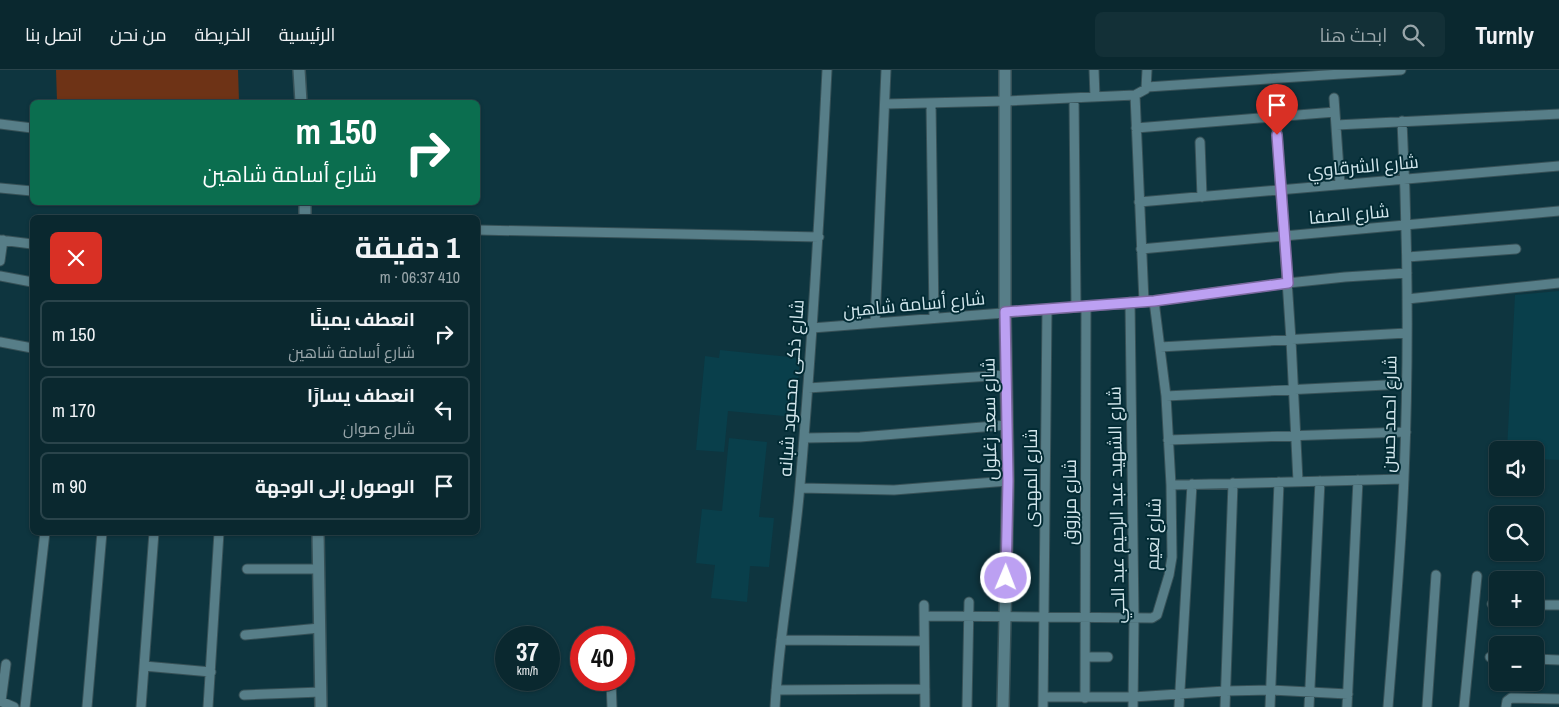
<!DOCTYPE html>
<html lang="ar">
<head>
<meta charset="utf-8">
<style>
	body { margin:0; font-family:"Archivo Narrow",Cairo,sans-serif; background:#133037; color:#f1f3f6; direction:rtl; height:100vh; display:flex; flex-direction:column; font-size:19px; white-space:nowrap }
	* { box-sizing:border-box; margin:0 }
	p { font-size:16px; color:#99a6aa }
	.icon { flex:none; width:28px; height:28px; fill:none; stroke:currentColor; stroke-width:2; stroke-linecap:round; stroke-linejoin:round }
	.map { position:relative; flex:1; overflow:hidden; direction:ltr }
	.panel { position:absolute; left:30px; top:145px; width:450px; height:320px; display:flex; flex-direction:column; background:#0a282f; border-radius:8px; box-shadow:0 1px 4px #0004,0 0 0 1px #2a444b; direction:rtl }
	.panel>* { flex:none }
	.hud { position:absolute; left:30px; top:30px; width:450px; height:105px; border-radius:8px; box-shadow:0 1px 4px #0004,0 0 0 1px #2a444b; direction:rtl; background:#0b6e4f; color:#fff; overflow:hidden }
	.tools { position:absolute; left:1489px; top:371px; display:grid; gap:10px }
	.tools a { display:grid; place-items:center; width:55px; height:55px; border-radius:8px; background:#0a282f; box-shadow:0 1px 4px #0004,0 0 0 1px #2a444b; font-size:25px }
	.speed { position:absolute; left:495px; top:556px; display:flex; gap:10px; font-size:25px; font-weight:700; text-align:center }
	.speed>* { display:grid; place-content:center; width:65px; height:65px; border-radius:50%; background:#0a282f; box-shadow:0 1px 4px #0004,0 0 0 1px #2a444b; line-height:1 }
	.speed small { font-size:12px; font-weight:400 }
	.speed .limit { border:8px solid #d22; background:#fff; color:#111 }
	.pin { position:absolute; display:grid; place-items:center; width:42px; height:42px; color:#fff; margin:-51px -21px; border-radius:50% 50% 50% 0; rotate:-45deg; box-shadow:0 0 5px #0007 }
	.pin .icon { rotate:45deg }
	.me { position:absolute; width:55px; margin:-28px; rotate:1deg; stroke-linejoin:round; filter:drop-shadow(0 0 4px #0008) }
	.turn { display:flex; align-items:center; gap:18px; height:105px; padding:0 20px; font-size:22px }
	.turn .icon { width:65px; height:65px; stroke-width:2.5 }
	.turn b { display:block; font-size:35px; line-height:42px }
	.round { display:grid; place-items:center; flex:none; width:52px; height:52px; border-radius:8px; background:#133037 }
	.summary { display:flex; align-items:center; justify-content:space-between; height:85px; padding:0 20px }
	h1 { font-size:30px; font-weight:700; line-height:38px }
	ul { padding:0; list-style:none }
	li { display:flex; align-items:center; gap:15px; height:68px; margin:0 10px 8px; padding:0 10px; border:2px solid #2a444b; border-radius:8px }
	li div { flex:1 }
	li b { display:block; font-size:19px }
	li em { font-style:normal }
	header { display:flex; align-items:center; gap:30px; box-sizing:border-box; height:70px; padding:0 25px; background:#0a282f; border-bottom:1px solid #2a444b }
	header strong { font-size:24px }
	nav { display:flex; gap:28px; margin-inline-start:auto; font-size:18px }
	.search { width:350px; height:45px; background:#133037; display:flex; align-items:center; gap:12px; box-sizing:border-box; padding:0 18px; border-radius:8px; color:#99a6aa; font-size:19px }
	.map>svg:first-child { display:block }
	.built { fill:#093f4b }
	.green { fill:#6e3316 }
	.lines { fill:none; stroke-linecap:round; stroke-linejoin:round }
	.minor-casing { stroke:#375157; stroke-width:11 }
	.tertiary-casing { stroke:#375157; stroke-width:14 }
	.minor { stroke:#577e88; stroke-width:9 }
	.tertiary { stroke:#577e88; stroke-width:11 }
	.route-casing { stroke:#7a689d; stroke-width:12 }
	.route { stroke:#bca0f2; stroke-width:9 }
	.labels { text-anchor:middle; dominant-baseline:central; stroke-width:4; stroke-linejoin:round; paint-order:stroke }
	.street-label { font-size:18px; fill:#d2e6ec; stroke:#022b34 }
</style>
</head>
<body>
<header>
<strong>Turnly</strong>
<div class="search"><svg class="icon" aria-label="search" viewBox="0 0 24 24"><circle cx="10" cy="10" r="6"/><path d="M15 15l6 6"/></svg>ابحث هنا</div>
<nav><a>الرئيسية</a><a>الخريطة</a><a>من نحن</a><a>اتصل بنا</a></nav>
</header>
<div class="map">
<svg width="1559" height="637" viewBox="0 0 1559 637">
	<rect width="100%" height="100%" fill="#0e353f"/>
	<path class="built" d="M1559,221v169l-24,-1v-9h-28l8,-155z
		M720,280l80,8 -5,59 -67,-6 -4,41 -28,-2 9,-94 14,2z
		M729,368l38,4 -8,75 15,1 -5,49 -19,-1 -3,36 -36,-4 4,-33 -19,-2 6,-54 20,2z"/>
	<path class="green" d="M56,0h182l1,32h-182z"/>
	<g class="lines">
		<g class="minor-casing">
			<path id="minor" d="M1094,0l1,27
				M1147,17l254,-17
				M1074,28l2,209
				M1334,28l6,86
				M931,33l3,215
				M885,34l121,-3 129,-6
				M1276,47l15,223 7,141
				M0,54l32,4
				M1336,55l223,-11
				M1136,58l199,-16
				M1200,72l2,55
				M0,118l32,3
				M1139,132l420,-36
				M478,160l341,7
				M0,170l32,4
				M1141,179l418,-38
				M1407,187l109,-8
				M0,191l3,-21
				M0,206l32,6
				M1407,229l152,-16
				M1130,232l4,316 -1,89
				M1144,232l-9,-207 11,-6 1,-19
				M875,253l11,-253
				M812,258l332,-26 144,-19 57,-6 62,-4
				M0,272l32,6
				M1160,277l247,-14
				M808,318l198,-13
				M1166,326l240,-12
				M804,368l56,-1 147,-12
				M1168,370l238,-8
				M1171,415l233,-6
				M800,418l94,2 114,-9
				M247,499h71
				M1492,534h6
				M924,535l1,102
				M1535,535h24
				M924,546l228,2 5,-3 12,-40 3,-18 -1,-72 -5,-89 -12,-95
				M245,565l75,-7
				M781,570l143,1
				M1085,587h23
				M1490,587l8,1
				M1535,589l24,1
				M144,596l67,6
				M611,611l1,26
				M776,620l149,-1
				M244,625l77,-3
				M1043,627h90l92,-6 46,-1 77,4
				M1085,628l1,-392
				M0,631l14,6
				M1,631l5,-37
				M25,637l20,-175
				M87,637l15,-175
				M141,637l13,-175
				M208,637l11,-175
				M775,637c4,-74 19,-148 25,-222 12,-138 20,-276 27,-415
				M967,637l2,-105
				M1043,637l4,-398
				M1179,637l13,-223
				M1225,637l8,-224
				M1270,637l9,-225
				M1309,637l11,-226
				M1347,637l11,-227
				M1388,637c6,-77 13,-153 16,-230 5,-119 4,-237 -2,-356
				M1427,637l9,-132
				M1464,637l13,-131
				M1506,637l1,-6 4,-3 48,1"/>
		</g>
		<g class="tertiary-casing">
			<path id="tertiary" d="M299,0l2,32
				M305,132v16
				M318,462l3,175
				M1003,637l5,-226 -3,-169v-242"/>
		</g>
		<use href="#minor" class="minor"/>
		<use href="#tertiary" class="tertiary"/>
	</g>
	<g class="lines">
		<g class="route-casing">
			<path id="route" d="M1006,508l2,-97 -3,-169 149,-11 134,-18 -11,-148"/>
		</g>
		<use href="#route" class="route"/>
	</g>
	<g class="labels">
		<g class="street-label">
			<text transform="translate(1363 96) rotate(-5)">شارع الشرقاوي</text>
			<text transform="translate(1349 144) rotate(-5)">شارع الصفا</text>
			<text transform="translate(914 234) rotate(-5)">شارع أسامة شاهين</text>
			<text transform="translate(791 318) rotate(-86)">شارع ذكى محمود شبانه</text>
			<text transform="translate(1389 344) rotate(-89)">شارع احمد حسن</text>
			<text transform="translate(989 349) rotate(-91)">شارع سعد زغلول</text>
			<text transform="translate(1030 408) rotate(-90)">شارع المهدى</text>
			<text transform="translate(1069 432) rotate(-90)">شارع مرزوق</text>
			<text transform="translate(1116 435) rotate(-91)">شارع الشهيد عبد الرحيم عبد الحي</text>
			<text transform="translate(1153 464) rotate(-88)">شارع نعيم</text>
		</g>
	</g>
</svg>
<div class="tools">
<a><svg class="icon" aria-label="sound" viewBox="0 0 24 24"><path d="M4 9h4l5-4v14l-5-4H4zM17 9q2 3 0 6"/></svg></a>
<a><svg class="icon" aria-label="search" viewBox="0 0 24 24"><circle cx="10" cy="10" r="6"/><path d="M15 15l6 6"/></svg></a>
<a>+</a>
<a>−</a>
</div>
<div class="speed"><div>37<small>km/h</small></div><div class="limit">40</div></div>
<div class="pin" style="left:1277px;top:65px;background:#d93025"><svg class="icon" aria-label="arrive" viewBox="0 0 24 24"><path d="M6 21V4h12l-3 4 3 4H6"/></svg></div>
<svg class="me" style="left:1006px;top:508px" viewBox="-20 -20 40 40"><circle r="17" fill="#bca0f2" stroke="#fff" stroke-width="3"/><path d="M0-11L8 9 0 5-8 9z" fill="#fff"/></svg>
<div class="hud">
<div class="turn"><svg class="icon" aria-label="right" viewBox="0 0 24 24"><path d="M7 20v-9h11M14 6l5 5-5 5"/></svg><div><b>150 m</b>شارع أسامة شاهين</div></div>
</div>
<section class="panel">
<div class="summary"><div><h1>1 دقيقة</h1><p>410 m · 06:37</p></div><a class="round" style="background:#d93025;color:#fff"><svg class="icon" aria-label="close" viewBox="0 0 24 24"><path d="M6 6l12 12M18 6L6 18"/></svg></a></div>
<ul>
<li><svg class="icon" aria-label="right" viewBox="0 0 24 24"><path d="M7 20v-9h11M14 6l5 5-5 5"/></svg><div><b>انعطف يمينًا</b><p>شارع أسامة شاهين</p></div><em>150 m</em></li>
<li><svg class="icon" aria-label="left" viewBox="0 0 24 24"><path d="M17 20v-9H6M10 6l-5 5 5 5"/></svg><div><b>انعطف يسارًا</b><p>شارع صوان</p></div><em>170 m</em></li>
<li><svg class="icon" aria-label="arrive" viewBox="0 0 24 24"><path d="M6 21V4h12l-3 4 3 4H6"/></svg><div><b>الوصول إلى الوجهة</b></div><em>90 m</em></li>
</ul>
</section>
</div>
</body>
</html>
